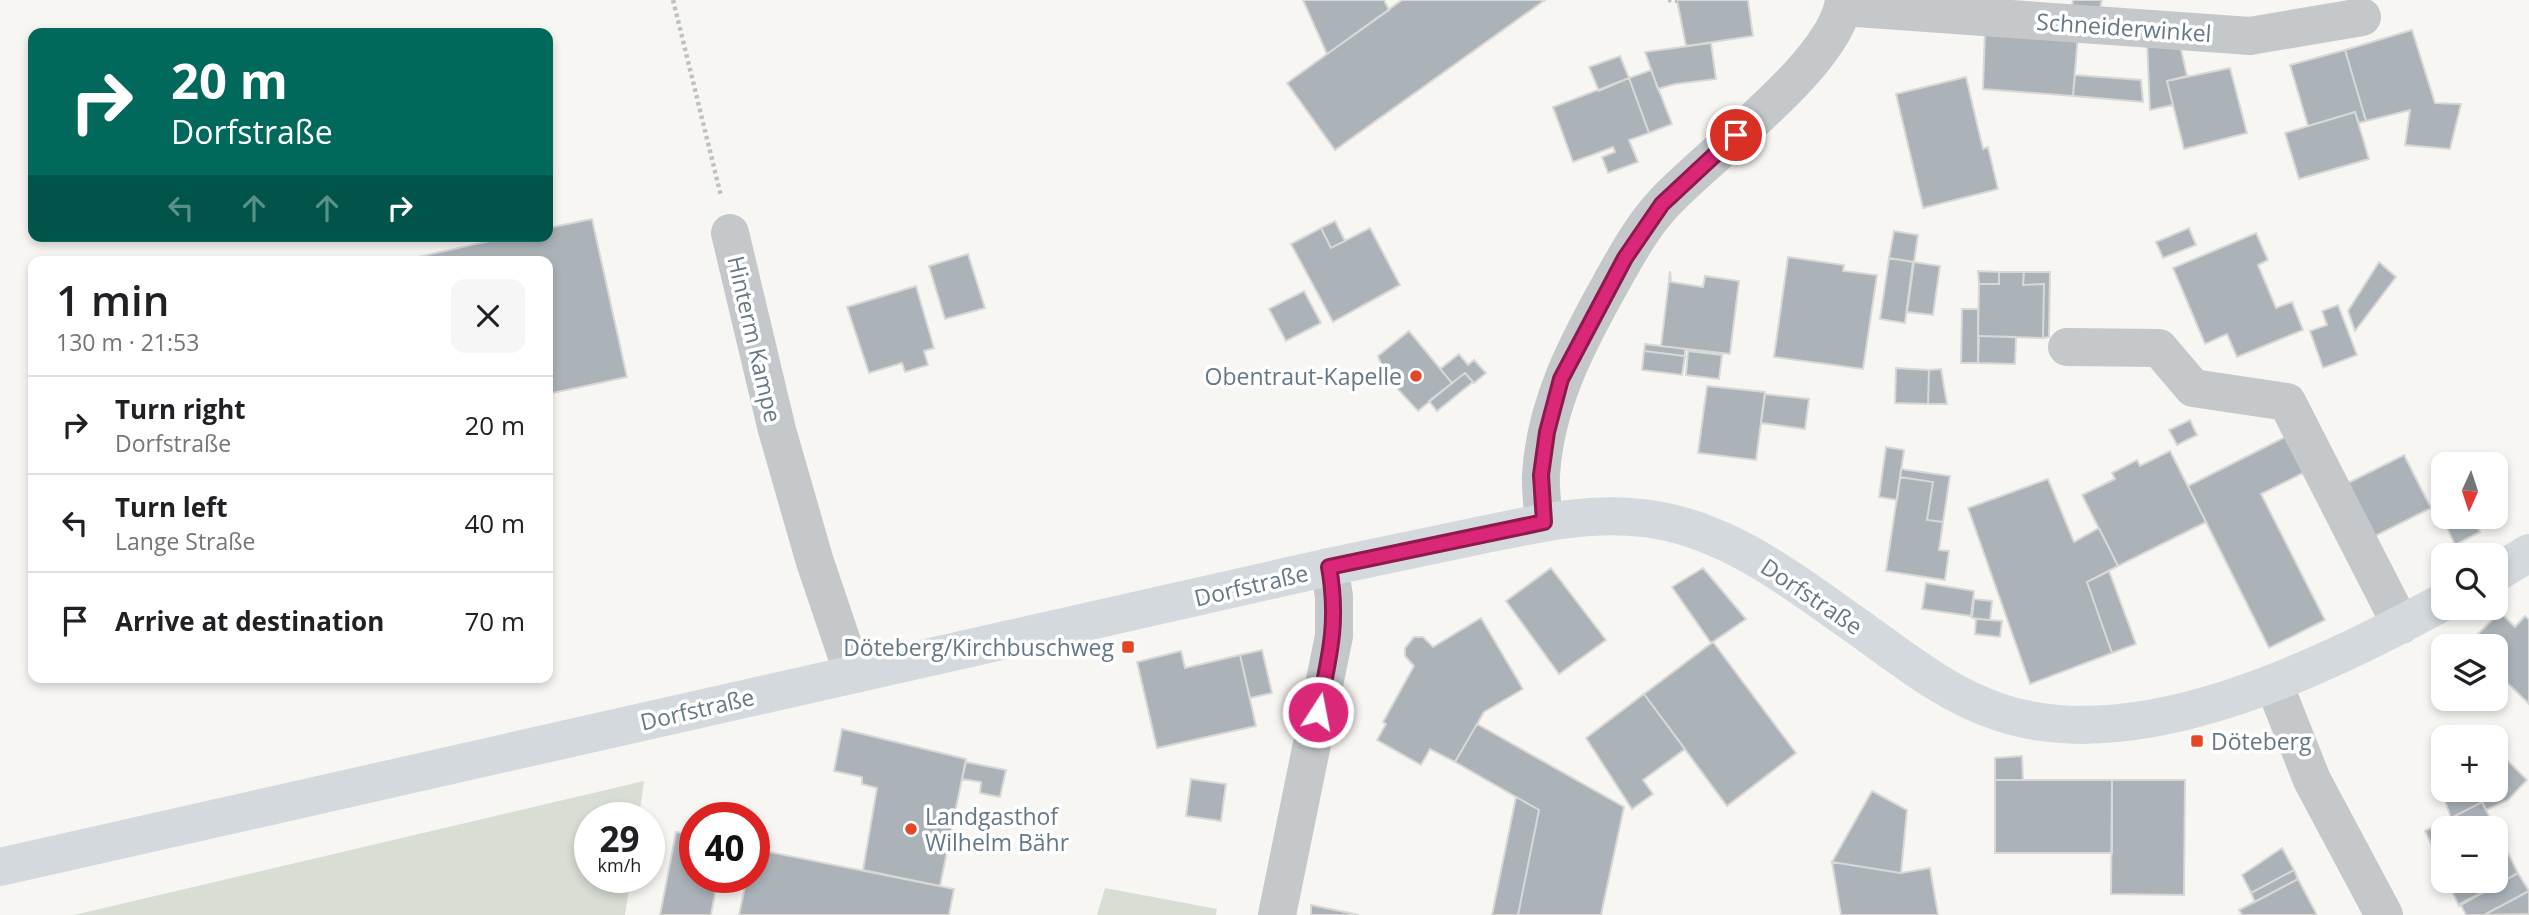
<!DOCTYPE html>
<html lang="en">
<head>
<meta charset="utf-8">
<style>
	body { margin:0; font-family:"Open Sans",sans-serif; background:#f6f6f6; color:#202124; height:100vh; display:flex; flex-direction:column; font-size:26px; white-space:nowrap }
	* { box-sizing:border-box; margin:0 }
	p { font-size:23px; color:#757577 }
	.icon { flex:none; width:38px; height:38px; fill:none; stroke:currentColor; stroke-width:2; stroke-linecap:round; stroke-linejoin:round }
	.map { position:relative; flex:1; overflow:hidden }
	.panel { position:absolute; left:28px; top:256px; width:525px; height:427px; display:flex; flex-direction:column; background:#fff; border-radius:14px; box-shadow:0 4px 10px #0003 }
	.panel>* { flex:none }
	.top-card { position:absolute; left:28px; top:28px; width:525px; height:214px; border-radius:14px; box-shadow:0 4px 10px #0003; background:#00695c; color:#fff; overflow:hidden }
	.needle { width:46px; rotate:183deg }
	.tools { position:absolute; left:2431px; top:452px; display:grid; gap:14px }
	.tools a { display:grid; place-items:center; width:77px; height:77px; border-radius:14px; background:#fff; box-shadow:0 4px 10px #0003; font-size:35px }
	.speed { position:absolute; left:574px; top:802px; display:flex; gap:14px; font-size:35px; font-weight:700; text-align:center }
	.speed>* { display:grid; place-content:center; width:91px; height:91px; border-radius:50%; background:#fff; box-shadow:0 4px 10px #0003; line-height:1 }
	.speed small { font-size:18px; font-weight:400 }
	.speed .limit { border:10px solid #d22; background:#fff; color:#111 }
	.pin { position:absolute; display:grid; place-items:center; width:60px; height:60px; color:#fff; margin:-30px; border:4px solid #fff; border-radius:50%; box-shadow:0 2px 7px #0007 }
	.me { position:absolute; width:77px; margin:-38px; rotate:11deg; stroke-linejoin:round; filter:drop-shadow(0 0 5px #0008) }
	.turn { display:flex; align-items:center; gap:24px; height:147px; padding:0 28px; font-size:32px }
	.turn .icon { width:91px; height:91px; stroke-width:2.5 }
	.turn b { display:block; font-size:49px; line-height:60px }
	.lanes { display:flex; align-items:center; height:66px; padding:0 28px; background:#0003; justify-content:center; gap:35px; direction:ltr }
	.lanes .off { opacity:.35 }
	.round { display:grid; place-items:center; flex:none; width:74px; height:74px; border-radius:14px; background:#f6f6f6 }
	.overview { display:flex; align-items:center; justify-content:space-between; height:119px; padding:0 28px }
	h1 { font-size:42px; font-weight:600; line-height:52px }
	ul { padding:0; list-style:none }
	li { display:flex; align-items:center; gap:21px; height:98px; padding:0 28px; border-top:2px solid #e0e0e0 }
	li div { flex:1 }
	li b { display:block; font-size:26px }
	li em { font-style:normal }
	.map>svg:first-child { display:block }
	.green { fill:#d8ded4 }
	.building { fill:#abb3b9; stroke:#d8d8d6; stroke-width:2 }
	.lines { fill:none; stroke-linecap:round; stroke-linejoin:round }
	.path { stroke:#bec0c2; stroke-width:4.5; stroke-dasharray:3.5 3.5; stroke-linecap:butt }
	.minor { stroke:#c4c8cb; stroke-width:38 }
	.major { stroke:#d4d9dd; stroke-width:38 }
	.route-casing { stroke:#8e194d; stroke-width:18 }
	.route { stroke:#db2777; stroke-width:12 }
	.poi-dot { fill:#e54624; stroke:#fff; stroke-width:2.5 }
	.labels { text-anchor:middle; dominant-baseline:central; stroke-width:7; stroke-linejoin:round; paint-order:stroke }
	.street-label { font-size:23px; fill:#657885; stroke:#fff }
	.poi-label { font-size:23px; fill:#657885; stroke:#fff; text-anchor:end }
</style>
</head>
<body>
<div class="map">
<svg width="2529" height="915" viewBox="0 0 2529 915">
	<rect width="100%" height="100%" fill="#f7f6f3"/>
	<path class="green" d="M644,781l-5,36h-49v60h41l-6,38h-551z
		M1105,888l112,21 -1,6h-119z"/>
	<path class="building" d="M1303,0h81l5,10 -62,44z
		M1402,0h143l-210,150 -48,-67z
		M1748,0l5,36 -67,10 -9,-46z
		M2073,0h29l-2,8 -28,-2z
		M1985,29l93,6 -5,61 -90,-7z
		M2412,30l23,73 26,1 -11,45 -45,-4 5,-35 -44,11 -21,-71z
		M2147,42l33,3 7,31 -20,5 6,24 -23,5z
		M1711,43l5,36 -41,5 -17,5 -13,-37z
		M2345,50l21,71 -7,2 -4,-11 -47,14 -18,-61z
		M1620,56l9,22 -30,13 -10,-24z
		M2230,68l17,65 -63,16 -17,-68z
		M1651,70l21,54 -23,9 -20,-55z
		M2075,75l66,5 2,22 -70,-6z
		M1966,77l17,72 5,-2 10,42 -75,19 -27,-114z
		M1629,78l20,55 -20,7 9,22 -30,11 -6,-16 13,-5 -2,-5 -40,15 -20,-55z
		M2355,112l14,47 -70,20 -14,-46z
		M592,219l35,158 -79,17v-133h-148l112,-25h36v-8z
		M1335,221l10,20 -14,7 -10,-20z
		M1321,228l10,20 39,-20 30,57 -67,37 -42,-78z
		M2189,228l7,17 -33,13 -7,-16z
		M1894,231l24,4 -4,27 -25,-4z
		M2256,233l12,27 -10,5 18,43 16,-6 11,28 -66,27 -10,-23 -22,10 -32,-76z
		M968,254l17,54 -40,11 -16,-53z
		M1788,257l56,8 -1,6 34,4 -14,94 -89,-12z
		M1889,258l24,4 -8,61 -25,-4z
		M1914,262l26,4 -7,49 -26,-3z
		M2379,262l17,15 -41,54 -7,-20z
		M1670,271l1,11 32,5 2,-11 34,5 -9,73 -69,-8z
		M1978,271l21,1v12h-20z
		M1999,272h25l-1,13 21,-1 -1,54 -65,-2 1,-52h20z
		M2024,272h26l-1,65 -6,1 1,-54 -21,1z
		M916,286l18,62 -10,3 4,14 -23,7 -3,-9 -33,10 -22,-66z
		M1304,291l17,32 -35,18 -17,-32z
		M2338,305l19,50 -34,13 -13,-37 17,-6 -5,-14z
		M1962,309h16v54h-17z
		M1409,331l43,52 -34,28 -38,-41 3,-1 -5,-13z
		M1979,336l37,1 -1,27 -37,-1z
		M1645,344l40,5v7l-41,-5z
		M1644,351l41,5 -3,19 -40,-5z
		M1688,351l34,4 -3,24 -33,-4z
		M1459,354l9,11 6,-5 12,13 -12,10 -9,-10 -13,10 -12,-14z
		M1896,368l33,2 -1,34 -33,-1z
		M1941,369l6,35h-19l1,-34z
		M1465,373l8,9 -36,29 -8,-10z
		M1707,386l58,6 -9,68 -58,-7z
		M1765,394l44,5 -4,30 -44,-6z
		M2190,420l7,15 -20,10 -8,-15z
		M2289,435l18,36 -46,23 64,126 -56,28 -81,-162z
		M1886,447l18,3 -7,50 -18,-3z
		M2170,451l36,71 -88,44 -36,-71 33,-16 -3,-6 25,-13 3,6z
		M2404,455l27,53 -58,29 -27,-53z
		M1901,469l49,7 -7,46 -16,-2 6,-38 -33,-5z
		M1900,477l33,5 -6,38 16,2 -4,28 10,1 -4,29 -59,-9z
		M2048,479l26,63 25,-14 19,38 -31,16 25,71 -82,31 -62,-176z
		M2443,514v2h29l8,16 -25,13 -14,-30z
		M1551,568l55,72 -47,34 -53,-73z
		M1703,568l43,51 -35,24 -39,-56z
		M2109,571l27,73 -24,9 -25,-71z
		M1926,583l48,8 -3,25 -49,-7z
		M1974,599l18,2 -2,19 -18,-2z
		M2500,612l15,15 10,-11 4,4v84l-33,-32v-26l-28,-2z
		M1481,618l42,71 -39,23 -29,50 -25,-13 -9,16 -44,-25 9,-16 -3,-2 31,-56 -9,-10v-8l9,-11h9l10,10z
		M1976,619l26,2 -2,16 -25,-3z
		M1713,642l83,111 -69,53 -83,-112z
		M1262,650l10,43 -22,5 -10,-43z
		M1181,651l4,17 55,-13 16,71 -99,22 -20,-86z
		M1644,694l41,55 -42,31 10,14 -21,15 -46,-71z
		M1477,724l147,83 -23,108h-83l21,-105 -84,-48z
		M842,729l124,30 -26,127 -77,-16 14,-82 -15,-4v-7l-28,-6z
		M2496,749l31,31 -19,20 -22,10 -4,-8 -31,16 -12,-35 4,-4v10h53z
		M2022,756l1,24h-28v-22z
		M966,762l40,8 -6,27 -20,-4 1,-11 -19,-3z
		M1191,779l35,5 -5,37 -35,-5z
		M1995,780h117v73h-117z
		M2112,780h73l-1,115 -73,-1z
		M1872,791l35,19 -6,63 -69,-11z
		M1516,797l23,13 -21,105h-26z
		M2482,802l13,26h-52v40l-18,-37z
		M2496,829l22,44 -59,33 -11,-23 1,-3h47z
		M676,832l19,3v42h23l-7,38h-51z
		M2282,848l12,22 -43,23 -9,-18z
		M754,849l200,40 -5,26h-210l8,-38h7z
		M1832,862l69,11 29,-5 8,47h-97z
		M2294,870l4,9 -43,23 -4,-9z
		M2518,873l11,18 -45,24h-18l-6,-11z
		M2298,879l19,36h-75l-3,-5z
		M2529,891v23l-45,1z
		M1311,905l48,10h-48z"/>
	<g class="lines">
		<path class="path" d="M673,0l48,196
			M1668,0l9,1"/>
		<path class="minor" d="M1843,7l407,29 112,-19
			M730,233l47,197 38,132 38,112
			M2067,347l92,1 34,40 94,14 114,223
			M1544,522c-1,-15 -4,-32 -3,-47 4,-71 37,-133 70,-192 15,-27 32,-58 53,-80 44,-48 173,-140 180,-203
			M2274,684l38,96 72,135
			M1277,915l57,-279v-40l-5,-29"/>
		<path class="major" d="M2496,573l33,-20
			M0,867l1329,-300c49,-10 99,-21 148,-31 54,-11 111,-25 166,-18 80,9 144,59 208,104 47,33 93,72 148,90 138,47 325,-45 444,-110"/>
	</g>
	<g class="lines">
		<g class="route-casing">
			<path id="route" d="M1318,712c11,-54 21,-89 11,-145l215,-45 -3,-47 6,-43 14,-53 64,-121 37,-54 74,-69"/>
		</g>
		<use href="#route" class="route"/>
	</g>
	<g class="poi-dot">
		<circle cx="1416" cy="376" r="7"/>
		<rect x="1121" y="640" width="14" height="14" rx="3.5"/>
		<rect x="2190" y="734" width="14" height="14" rx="3.5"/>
		<circle cx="911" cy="829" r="7"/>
	</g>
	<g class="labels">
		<g class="street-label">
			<text transform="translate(2124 27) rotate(4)">Schneiderwinkel</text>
			<text transform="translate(755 339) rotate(77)">Hinterm Kampe</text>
			<text transform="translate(1251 585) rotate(-13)">Dorfstraße</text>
			<text transform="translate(1812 596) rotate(34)">Dorfstraße</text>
			<text transform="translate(697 709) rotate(-13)">Dorfstraße</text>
		</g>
		<g class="poi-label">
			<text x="1402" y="376">Obentraut-Kapelle</text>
			<text x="1114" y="647">Döteberg/Kirchbuschweg</text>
			<text x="2211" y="741" text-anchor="start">Döteberg</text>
			<text x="925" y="816" text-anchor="start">Landgasthof<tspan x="925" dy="26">Wilhelm Bähr</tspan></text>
		</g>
	</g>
</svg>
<div class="tools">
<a><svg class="needle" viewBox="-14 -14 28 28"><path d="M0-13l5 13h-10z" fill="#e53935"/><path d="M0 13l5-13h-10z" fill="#757577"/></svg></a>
<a><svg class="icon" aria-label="search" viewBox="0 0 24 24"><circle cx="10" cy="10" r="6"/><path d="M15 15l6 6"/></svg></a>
<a><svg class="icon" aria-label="layers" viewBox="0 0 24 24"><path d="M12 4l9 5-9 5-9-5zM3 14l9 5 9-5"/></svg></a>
<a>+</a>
<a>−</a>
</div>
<div class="speed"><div>29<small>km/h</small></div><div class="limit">40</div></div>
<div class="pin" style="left:1736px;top:135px;background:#d93025"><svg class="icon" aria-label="arrive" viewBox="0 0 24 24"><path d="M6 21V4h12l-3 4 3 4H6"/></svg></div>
<svg class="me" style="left:1318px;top:712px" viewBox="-20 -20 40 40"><circle r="17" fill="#db2777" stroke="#fff" stroke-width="3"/><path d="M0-11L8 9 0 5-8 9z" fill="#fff"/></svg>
<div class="top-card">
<div class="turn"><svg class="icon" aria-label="right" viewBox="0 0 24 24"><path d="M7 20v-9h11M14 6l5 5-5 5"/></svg><div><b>20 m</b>Dorfstraße</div></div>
<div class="lanes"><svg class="icon off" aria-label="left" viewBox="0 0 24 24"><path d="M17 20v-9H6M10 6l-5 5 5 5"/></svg><svg class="icon off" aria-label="ahead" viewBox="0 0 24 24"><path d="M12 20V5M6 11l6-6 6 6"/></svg><svg class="icon off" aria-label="ahead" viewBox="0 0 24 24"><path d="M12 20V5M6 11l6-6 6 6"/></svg><svg class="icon" aria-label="right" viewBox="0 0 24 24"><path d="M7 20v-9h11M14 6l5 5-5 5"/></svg></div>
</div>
<section class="panel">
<div class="overview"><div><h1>1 min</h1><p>130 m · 21:53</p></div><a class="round"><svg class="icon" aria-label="close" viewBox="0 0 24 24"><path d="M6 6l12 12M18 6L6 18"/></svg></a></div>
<ul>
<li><svg class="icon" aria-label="right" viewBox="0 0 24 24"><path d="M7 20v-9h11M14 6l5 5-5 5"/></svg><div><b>Turn right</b><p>Dorfstraße</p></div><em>20 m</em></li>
<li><svg class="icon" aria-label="left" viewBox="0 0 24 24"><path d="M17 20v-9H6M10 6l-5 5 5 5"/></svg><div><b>Turn left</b><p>Lange Straße</p></div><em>40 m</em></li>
<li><svg class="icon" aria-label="arrive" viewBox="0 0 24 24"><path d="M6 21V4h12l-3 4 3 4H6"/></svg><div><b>Arrive at destination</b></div><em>70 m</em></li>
</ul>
</section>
</div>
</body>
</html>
